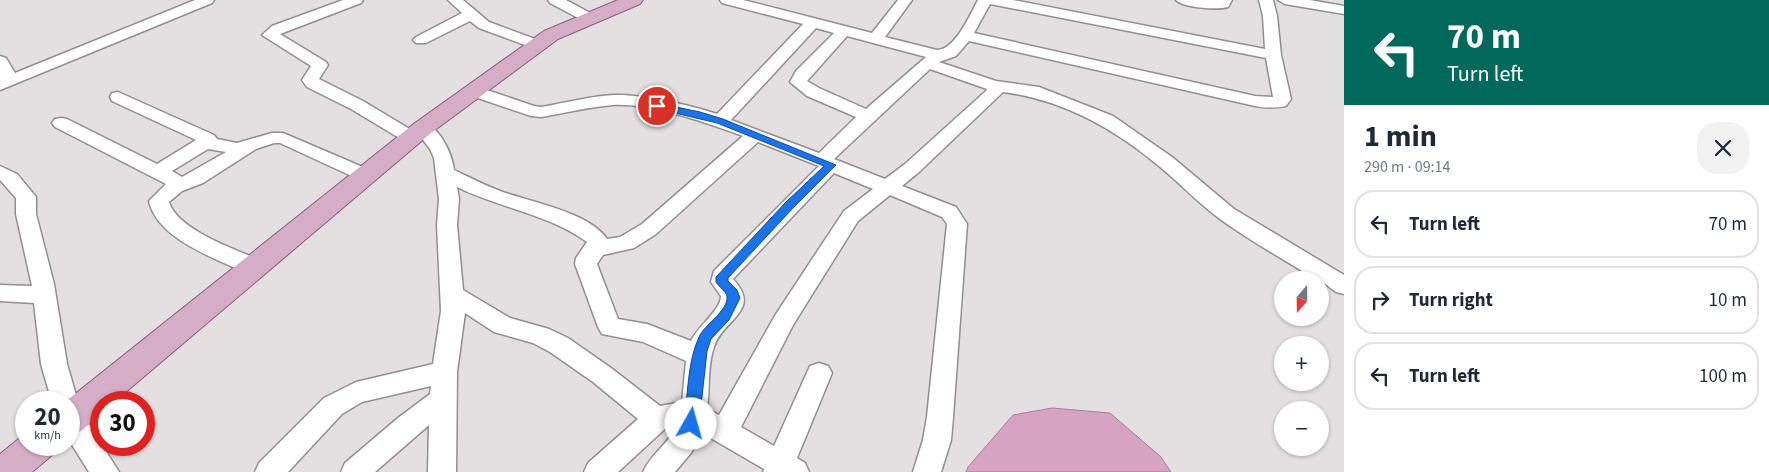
<!DOCTYPE html>
<html lang="en">
<head>
<meta charset="utf-8">
<style>
	body { margin:0; font-family:"Source Sans 3",sans-serif; background:#f2f2f3; color:#1f2937; height:100vh; display:flex; flex-direction:column; font-size:19px; white-space:nowrap }
	* { box-sizing:border-box; margin:0 }
	p { font-size:16px; color:#747a83 }
	.icon { flex:none; width:28px; height:28px; fill:none; stroke:currentColor; stroke-width:2; stroke-linecap:round; stroke-linejoin:round }
	.map { position:relative; flex:1; overflow:hidden }
	.panel { display:flex; flex-direction:column; background:#fff; width:425px }
	.panel>* { flex:none }
	.banner { background:#00695c; color:#fff; overflow:hidden }
	.needle { width:32px; rotate:200deg }
	.tools { position:absolute; left:1274px; top:271px; display:grid; gap:10px }
	.tools a { display:grid; place-items:center; width:55px; height:55px; border-radius:50%; background:#fff; box-shadow:0 1px 4px #0004; font-size:25px }
	.speed { position:absolute; left:15px; top:391px; display:flex; gap:10px; font-size:25px; font-weight:700; text-align:center }
	.speed>* { display:grid; place-content:center; width:65px; height:65px; border-radius:50%; background:#fff; box-shadow:0 1px 4px #0004; line-height:1 }
	.speed small { font-size:12px; font-weight:400 }
	.speed .limit { border:8px solid #d22; background:#fff; color:#111 }
	.pin { position:absolute; display:grid; place-items:center; width:42px; height:42px; color:#fff; margin:-21px; border:2px solid #fff; border-radius:50%; box-shadow:0 1px 5px #0007 }
	.me { position:absolute; width:55px; margin:-28px; rotate:7deg; stroke-linejoin:round; filter:drop-shadow(0 0 4px #0008) }
	.turn { display:flex; align-items:center; gap:18px; height:105px; padding:0 20px; font-size:22px }
	.turn .icon { width:65px; height:65px; stroke-width:2.5 }
	.turn b { display:block; font-size:35px; line-height:42px }
	.round { display:grid; place-items:center; flex:none; width:52px; height:52px; border-radius:20px; background:#f2f2f3 }
	.headline { display:flex; align-items:center; justify-content:space-between; height:85px; padding:0 20px }
	h1 { font-size:30px; font-weight:700; line-height:38px }
	ul { padding:0; list-style:none }
	li { display:flex; align-items:center; gap:15px; height:68px; margin:0 10px 8px; padding:0 10px; border:2px solid #e0e1e3; border-radius:20px }
	li div { flex:1 }
	li b { display:block; font-size:19px }
	li em { font-style:normal }
	main { display:flex; flex:1; min-height:0 }
	.map>svg:first-child { display:block }
	.water { fill:#d8a2c3; stroke:#a68098 }
	.lines { fill:none; stroke-linecap:round; stroke-linejoin:round }
	.minor-casing { stroke:#928e91; stroke-width:3 }
	.major-casing { stroke:#8b5e7b; stroke-width:2 }
	.minor { fill:#fff; fill-rule:evenodd }
	.major { fill:#d6adc7; fill-rule:evenodd }
	.route { fill:#1a73e8; stroke:#114b97 }
</style>
</head>
<body>
<main>
<div class="map">
<svg width="1344" height="472" viewBox="0 0 1344 472">
	<rect width="100%" height="100%" fill="#e4e0e2"/>
	<path class="water" d="M1052,408l58,5 51,44 10,15h-205l2,-5 45,-52z"/>
	<g class="lines">
		<g class="minor-casing">
			<path id="minor" d="M195,0h19l-2,3 -212,87v-34l6,2 9,15z
				M343,0h20l-2,3 -81,31 46,28 2,3 -9,14 44,22 55,33 3,4 -3,4 -6,1 -6,-1 -55,-33 -44,-22 -5,-7 9,-14 -49,-31 10,-9z
				M448,0h15l26,22 54,20 3,3 -3,3h-10l-54,-20 -9,-7 -44,22h-10l-3,-3 3,-3 46,-24z
				M548,0h18l28,15 2,3 -2,3h-10l-34,-18z
				M720,0h23l129,33 26,-33h14l-27,37 52,13c18,0 33,-35 41,-50h35l252,49 -2,-33 -4,-16h14l4,16 4,39 10,44 -5,7c-11,2 -20,2 -31,0l-286,-65 -13,15 -17,6 57,19 43,6 74,29 59,41 62,52 110,66v19l-8,-2 -16,-12h-3c-32,-20 -67,-39 -97,-61 -22,-16 -40,-36 -61,-53 -46,-38 -96,-66 -156,-74l-84,80 -17,14 54,21 11,17 -14,193 -2,23 -10,32h-28l10,-32 4,-23 20,-193 -5,-7 -52,-22 -32,26 -65,104 -52,102 33,19 36,-80 9,-3 9,3 4,7 -35,85 8,5 4,9h-46l1,-3 -62,-36 -11,20 -16,19h-32c8,-18 26,-29 35,-47l-11,2 -49,45h-34l4,-9 50,-44 -45,-37 -43,-30 -17,-9 -39,-11 -29,-19 -8,59 -1,100h-28l1,-47 -54,47h-34l4,-9 53,-45 32,-24 1,-8 -69,16 -20,12 -54,58h-33l4,-9 65,-65 32,-16 77,-18 8,-53 -4,-86 2,-26 -5,-41 -4,-9 -16,-21 3,-4c20,-5 35,29 37,46 15,7 30,15 46,21 30,11 89,21 107,48l13,-2 22,-13 101,-88c-36,-13 -92,-33 -130,-31 -24,2 -48,8 -72,12l-10,-1 -62,-21 -2,-4 2,-4 6,-1 59,20 7,1c24,-4 49,-11 73,-12 27,-1 76,10 103,19l86,-90 -81,-21zM990,4l276,54 7,39 -18,-1 -281,-63zM816,28l18,5 -38,38 -6,11 17,14 49,21 -37,36 -88,-33zM847,36l79,21 -60,52 -47,-21 -12,-7zM930,69l57,20 -1,2 -81,73 -20,15 -51,-20zM758,142l61,24 -105,105 -3,11 10,14c0,14 -23,30 -30,45l-44,-17 -29,-5 -21,-55 6,-9 31,-7 22,-14zM834,173l39,16 -29,22 -68,103 -57,101 -12,-6c3,-21 0,-43 7,-62 8,-27 49,-36 19,-68zM457,187c42,21 92,27 130,55l-11,16 -1,6 23,63 4,7 41,8 43,19 -4,41 -22,4 -49,-38 -43,-30 -19,-9 -39,-11 -47,-28 -6,-65 2,-26z
				M1176,0h56l-4,7c-10,3 -45,1 -52,-7z
				M1278,0h32l34,6v8l-59,-10z
				M118,92l96,43 3,4 20,4 35,-10h11l89,38 3,4 -3,4 -7,2 -7,-2 -78,-36h-6l-18,6 -53,34 -21,8 -13,11c8,28 68,48 93,59l3,6 -3,6 -8,2 -8,-2c-31,-15 -89,-34 -97,-72l17,-17 -111,-57 -3,-4 3,-4 6,-1 6,1 90,45 39,-24 -84,-39 -2,-4 2,-4zM208,149l18,3 -44,25 -10,-6z
				M0,166l17,8 19,23v17l18,70 13,80 11,38 -1,3 42,67h-30l-20,-32v-38h-17l-11,-38 -7,-61 -34,-2v-16l32,1 -16,-72v-16l-16,-18z"/>
		</g>
		<g class="major-casing">
			<path id="major" d="M618,0h25l-3,4 -82,35 -127,94 -317,269h-13v12l-20,17 -12,4v-33h-4l350,-279 129,-92z
				M26,433v12h30l-5,11 -19,16h-32v-18z"/>
		</g>
		<use href="#minor" class="minor"/>
		<use href="#major" class="major"/>
	</g>
	<path class="route" d="M657,103l43,9 23,7 113,46 -43,43 -65,70v3l9,9 3,8 -11,22 -18,19 -4,12 -8,73 -3,5 -5,2 -5,-2 -2,-5c4,-28 3,-61 15,-87 5,-12 29,-26 28,-40 0,-5 -8,-10 -11,-15v-5l69,-74 39,-37 -107,-43 -63,-15v-4z"/>
</svg>
<div class="tools">
<a><svg class="needle" viewBox="-14 -14 28 28"><path d="M0-13l5 13h-10z" fill="#e53935"/><path d="M0 13l5-13h-10z" fill="#747a83"/></svg></a>
<a>+</a>
<a>−</a>
</div>
<div class="speed"><div>20<small>km/h</small></div><div class="limit">30</div></div>
<div class="pin" style="left:657px;top:106px;background:#d93025"><svg class="icon" aria-label="arrive" viewBox="0 0 24 24"><path d="M6 21V4h12l-3 4 3 4H6"/></svg></div>
<svg class="me" style="left:691px;top:424px" viewBox="-20 -20 40 40"><circle r="19" fill="#fff"/><path d="M0-13L10 11 0 6-10 11z" fill="#1a73e8"/></svg>
</div>
<section class="panel">
<div class="banner">
<div class="turn"><svg class="icon" aria-label="left" viewBox="0 0 24 24"><path d="M17 20v-9H6M10 6l-5 5 5 5"/></svg><div><b>70 m</b>Turn left</div></div>
</div>
<div class="headline"><div><h1>1 min</h1><p>290 m · 09:14</p></div><a class="round"><svg class="icon" aria-label="close" viewBox="0 0 24 24"><path d="M6 6l12 12M18 6L6 18"/></svg></a></div>
<ul>
<li><svg class="icon" aria-label="left" viewBox="0 0 24 24"><path d="M17 20v-9H6M10 6l-5 5 5 5"/></svg><div><b>Turn left</b></div><em>70 m</em></li>
<li><svg class="icon" aria-label="right" viewBox="0 0 24 24"><path d="M7 20v-9h11M14 6l5 5-5 5"/></svg><div><b>Turn right</b></div><em>10 m</em></li>
<li><svg class="icon" aria-label="left" viewBox="0 0 24 24"><path d="M17 20v-9H6M10 6l-5 5 5 5"/></svg><div><b>Turn left</b></div><em>100 m</em></li>
</ul>
</section>
</main>
</body>
</html>
